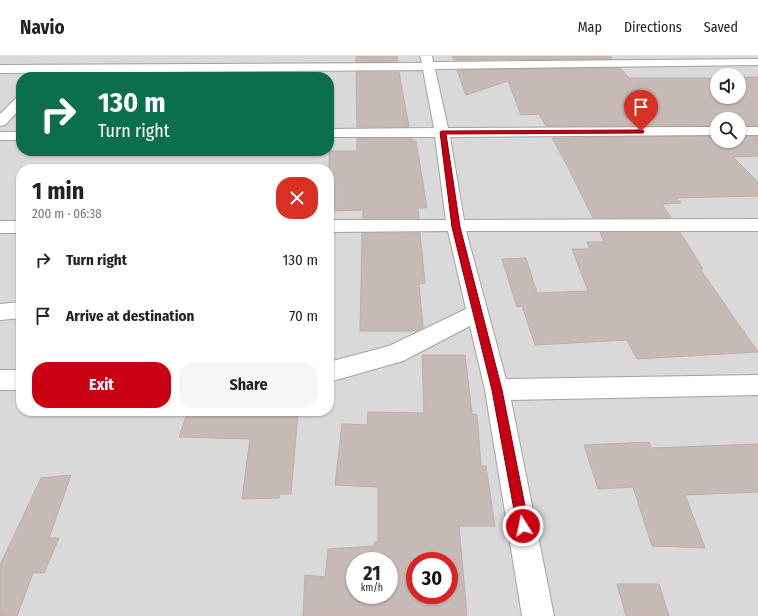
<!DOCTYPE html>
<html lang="en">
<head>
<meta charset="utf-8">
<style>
	body { margin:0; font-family:"Fira Sans Condensed",sans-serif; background:#f6f6f6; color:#222; height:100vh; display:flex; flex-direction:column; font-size:15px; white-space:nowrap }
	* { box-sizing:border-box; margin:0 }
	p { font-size:13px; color:#767676 }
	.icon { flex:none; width:22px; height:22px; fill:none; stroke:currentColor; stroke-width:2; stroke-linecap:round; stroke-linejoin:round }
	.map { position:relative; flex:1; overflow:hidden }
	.side { position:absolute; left:16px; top:108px; width:318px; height:252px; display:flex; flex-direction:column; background:#fff; border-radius:16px; box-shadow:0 1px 3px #0004 }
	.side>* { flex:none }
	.banner { position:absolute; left:16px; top:16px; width:318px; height:84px; border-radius:16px; box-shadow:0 1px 3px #0004; background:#0b6e4f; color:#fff; overflow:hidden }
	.fabs { position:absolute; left:710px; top:12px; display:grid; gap:8px }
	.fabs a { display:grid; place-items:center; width:36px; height:36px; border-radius:50%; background:#fff; box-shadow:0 1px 3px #0004; font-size:20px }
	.speed { position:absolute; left:346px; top:496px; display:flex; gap:8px; font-size:20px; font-weight:700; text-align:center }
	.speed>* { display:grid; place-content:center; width:52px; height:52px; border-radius:50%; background:#fff; box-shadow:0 1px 3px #0004; line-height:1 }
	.speed small { font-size:10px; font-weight:400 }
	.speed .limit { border:6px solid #d22; background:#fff; color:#111 }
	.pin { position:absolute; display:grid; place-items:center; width:34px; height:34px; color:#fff; margin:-41px -17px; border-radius:50% 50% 50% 0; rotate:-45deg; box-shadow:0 0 4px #0007 }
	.pin .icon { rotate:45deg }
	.me { position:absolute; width:44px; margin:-22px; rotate:350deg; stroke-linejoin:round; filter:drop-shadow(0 0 3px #0008) }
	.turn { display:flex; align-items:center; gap:14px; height:84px; padding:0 16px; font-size:18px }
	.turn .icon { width:52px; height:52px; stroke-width:2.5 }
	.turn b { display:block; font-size:28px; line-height:34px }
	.round { display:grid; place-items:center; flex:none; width:42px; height:42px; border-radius:16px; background:#f6f6f6 }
	.overview { display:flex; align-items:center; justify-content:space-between; height:68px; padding:0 16px }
	h1 { font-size:24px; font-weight:700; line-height:30px }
	.cta { display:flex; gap:8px; margin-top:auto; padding:8px 16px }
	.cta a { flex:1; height:46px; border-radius:16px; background:#c90013; color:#fff; font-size:16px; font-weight:700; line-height:46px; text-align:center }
	.cta a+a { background:#f6f6f6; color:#222 }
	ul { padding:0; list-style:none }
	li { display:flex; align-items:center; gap:12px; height:56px; padding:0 16px }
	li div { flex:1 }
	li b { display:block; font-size:15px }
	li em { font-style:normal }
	header { display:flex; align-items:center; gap:24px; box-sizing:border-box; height:56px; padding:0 20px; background:#fff; border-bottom:1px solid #e0e0e0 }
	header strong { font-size:19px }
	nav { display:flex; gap:22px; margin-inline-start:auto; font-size:14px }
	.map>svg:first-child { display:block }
	.residential { fill:#dad9d9; fill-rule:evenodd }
	.building { fill:#c5bab5; stroke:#bfaea4; fill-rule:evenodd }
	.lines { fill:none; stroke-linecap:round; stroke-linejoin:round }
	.minor-casing { stroke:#a3a3a3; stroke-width:2 }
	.minor { fill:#fff; fill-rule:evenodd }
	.route { fill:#c90013; stroke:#83000c }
</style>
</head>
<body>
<header>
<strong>Navio</strong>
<nav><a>Map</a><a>Directions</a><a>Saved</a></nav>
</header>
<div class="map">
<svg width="758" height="560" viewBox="0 0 758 560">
	<rect width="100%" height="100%" fill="#eee9e2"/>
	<path class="residential" d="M0,0h758v560h-758zM717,19h22v22h-22zM21,21h308v74h-308zM717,63h22v22h-22zM21,113h308v242h-308zM355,505h34v34h-34zM415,505h34v34h-34z"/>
	<path class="building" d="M356,0h41l1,6h-42z
		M452,0h158l2,3 -158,1z
		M620,12l9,10h88v19h22v-20h19v49h-19v-7h-22v7h-171l-7,-12 -18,1 -13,-34 -42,14 -9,-25z
		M356,16h43l10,55h-52z
		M717,80v5h22v-5h19v20l-25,1 25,25v14l-82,2 5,5 -19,1 9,14h-78l-25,-51 -16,-29z
		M357,82h55v3h4l11,67h-9l1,10h-56v-8l-34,1v-60h28z
		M600,176h80l23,37h-3l58,83 -121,7 -10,-19 -92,5 -13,-39 -5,1 -15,-48 24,-1 11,35 51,-2 -16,-42h18l-3,-7h17z
		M362,177h58l5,50 -6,1 4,44 -5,3h-58z
		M422,299h43l7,59 5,1 4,51h5l9,60h-36l8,90h-164l2,-41 20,2 3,-28 46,-3 1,-4h3v-55l-43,-2 7,-61 25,1 1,-13 56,1zM355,505h34v34h-34zM415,505h34v34h-34z
		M188,355h110l-7,83h-11l-1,4 -37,1 8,-60 -71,-2z
		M649,386l2,6 107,-4v48l-73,3 20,53 -53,-2 -19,-59 -35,2 -14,-44z
		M71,419l-22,63h10l-15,35h-11l-16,43h-17v-51l41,-87z
		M617,528h42l10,32h-43z"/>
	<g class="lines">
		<g class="minor-casing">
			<path id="minor" d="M420,0h12l1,6 325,-3v6l-323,4 13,59 269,-1v8l-267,2 14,83 294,-1v12h-292l40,148 252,-4v20l-247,5 43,216h-32l-37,-226 -15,-64 -67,35 -74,21v-20l60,-16 77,-37 -18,-78 -119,1v-12h117l-11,-83h-106v-8l105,-1 -11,-58 -423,3v-8l422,-2z
				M21,41v11l-16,17 -5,1v-12l16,-16z
				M739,71h19v8h-19z
				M0,76h21v8h-21z
				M0,165h21v12h-21z
				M21,246v16l-21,2v-16z
				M0,314h21v20h-21z"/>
		</g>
		<use href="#minor" class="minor"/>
	</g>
	<path class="route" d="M641,74l3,1 -1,2 -197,1 14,93 42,163 27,136 -2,5 -4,1 -5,-1 -1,-5 -25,-136 -40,-163 -12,-95 2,-1z"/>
</svg>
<div class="fabs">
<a><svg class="icon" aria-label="sound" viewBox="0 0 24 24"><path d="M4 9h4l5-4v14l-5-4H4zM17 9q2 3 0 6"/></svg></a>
<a><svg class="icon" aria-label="search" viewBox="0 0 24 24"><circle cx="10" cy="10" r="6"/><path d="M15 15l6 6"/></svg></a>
</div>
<div class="speed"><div>21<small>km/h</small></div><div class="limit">30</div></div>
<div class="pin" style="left:641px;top:75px;background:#d93025"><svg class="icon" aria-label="arrive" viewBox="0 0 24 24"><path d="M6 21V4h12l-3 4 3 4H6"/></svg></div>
<svg class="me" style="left:523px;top:470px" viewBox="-20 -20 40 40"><circle r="17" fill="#c90013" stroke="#fff" stroke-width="3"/><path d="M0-11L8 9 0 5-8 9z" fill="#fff"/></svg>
<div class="banner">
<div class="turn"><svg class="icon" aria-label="right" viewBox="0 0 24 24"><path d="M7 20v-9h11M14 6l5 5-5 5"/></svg><div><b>130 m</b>Turn right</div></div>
</div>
<section class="side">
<div class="overview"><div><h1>1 min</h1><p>200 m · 06:38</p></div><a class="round" style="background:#d93025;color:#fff"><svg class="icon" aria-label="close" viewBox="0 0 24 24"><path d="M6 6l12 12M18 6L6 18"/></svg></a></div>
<ul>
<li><svg class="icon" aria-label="right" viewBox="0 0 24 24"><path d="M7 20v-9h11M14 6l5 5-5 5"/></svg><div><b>Turn right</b></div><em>130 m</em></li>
<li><svg class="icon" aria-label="arrive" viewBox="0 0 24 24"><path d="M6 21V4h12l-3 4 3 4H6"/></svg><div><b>Arrive at destination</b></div><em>70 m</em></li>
</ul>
<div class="cta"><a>Exit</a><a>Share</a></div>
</section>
</div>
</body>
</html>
